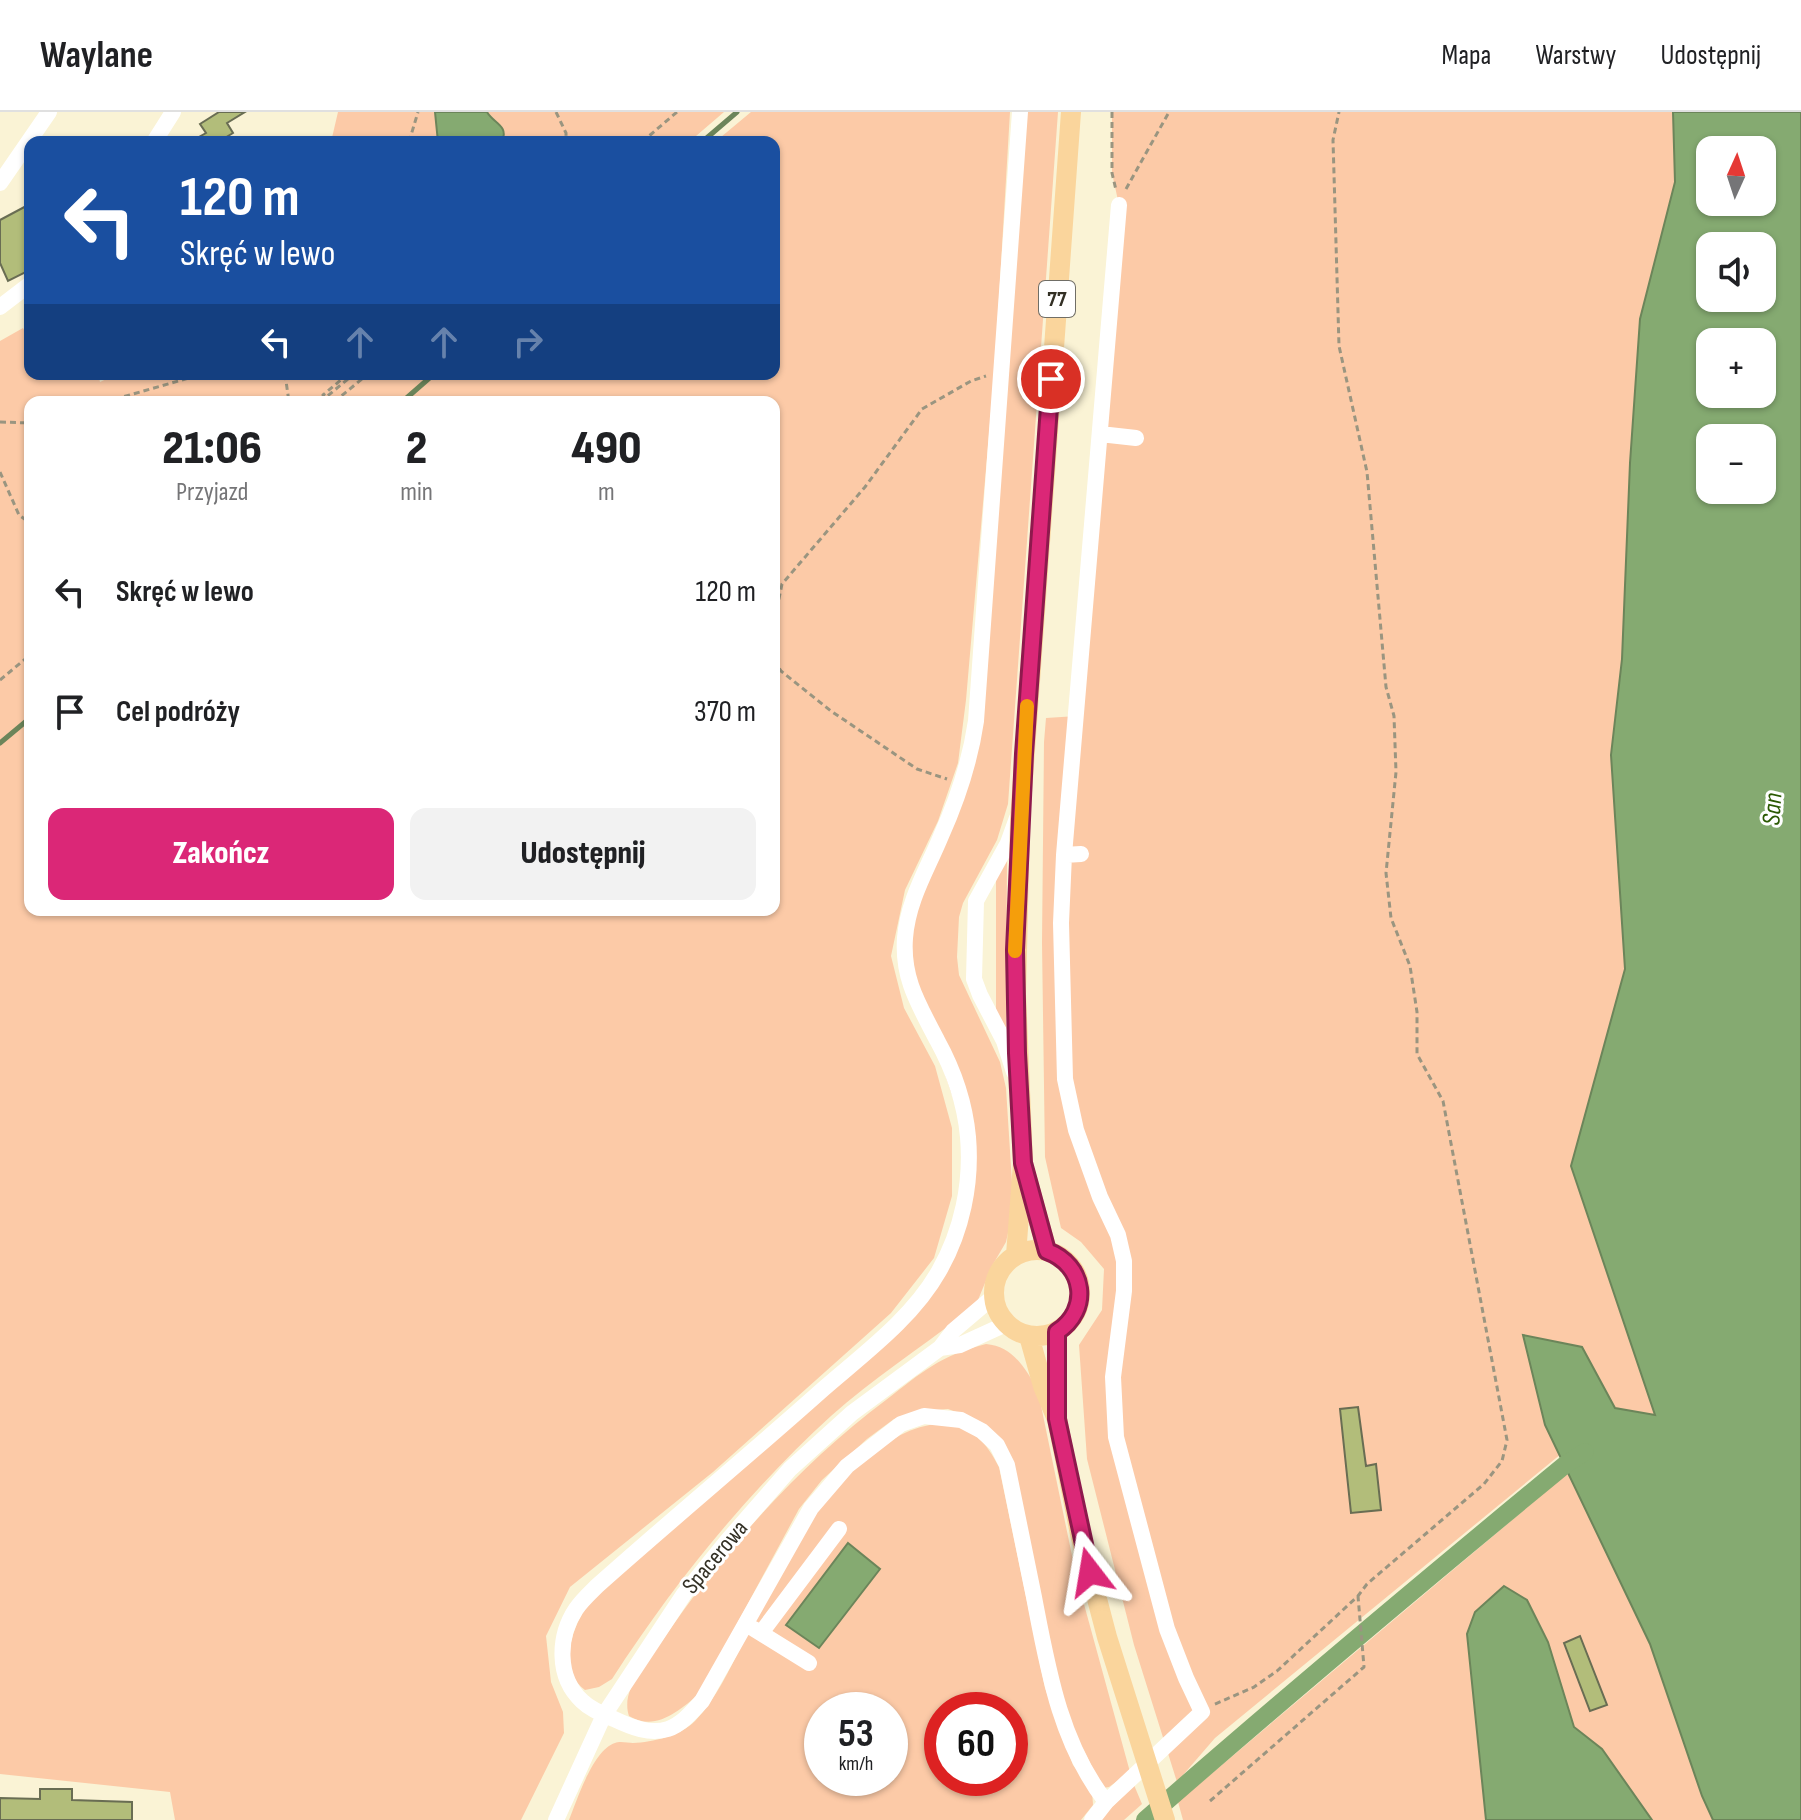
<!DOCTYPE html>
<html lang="pl">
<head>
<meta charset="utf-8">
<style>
	body { margin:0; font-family:"Sofia Sans Condensed",sans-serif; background:#f2f2f2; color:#202124; height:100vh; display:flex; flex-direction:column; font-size:30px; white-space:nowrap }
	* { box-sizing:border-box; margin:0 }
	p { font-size:26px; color:#757577 }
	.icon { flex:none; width:44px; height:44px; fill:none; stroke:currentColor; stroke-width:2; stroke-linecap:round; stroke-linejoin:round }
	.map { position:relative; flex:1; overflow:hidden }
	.details { position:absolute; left:24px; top:284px; width:756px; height:520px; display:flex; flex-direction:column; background:#fff; border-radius:16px; box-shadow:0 2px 6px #0004 }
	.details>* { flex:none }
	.banner { position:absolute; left:24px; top:24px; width:756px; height:244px; border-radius:16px; box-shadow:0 2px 6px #0004; background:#1a4fa0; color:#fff; overflow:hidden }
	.needle { width:52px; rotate:3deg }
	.controls { position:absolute; left:1696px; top:24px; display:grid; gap:16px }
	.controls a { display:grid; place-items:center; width:80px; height:80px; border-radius:16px; background:#fff; box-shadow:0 2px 6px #0004; font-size:40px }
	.speed { position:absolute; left:804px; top:1580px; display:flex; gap:16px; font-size:40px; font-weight:700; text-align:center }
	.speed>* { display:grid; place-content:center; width:104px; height:104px; border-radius:50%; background:#fff; box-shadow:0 2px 6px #0004; line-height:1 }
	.speed small { font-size:20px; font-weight:400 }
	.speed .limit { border:12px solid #d22; background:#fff; color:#111 }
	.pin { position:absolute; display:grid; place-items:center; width:68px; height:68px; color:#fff; margin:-34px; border:4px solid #fff; border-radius:50%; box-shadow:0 2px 8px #0007 }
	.me { position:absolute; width:88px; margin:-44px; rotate:346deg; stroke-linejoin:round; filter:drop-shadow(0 0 6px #0008) }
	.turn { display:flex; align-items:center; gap:28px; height:168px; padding:0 24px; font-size:36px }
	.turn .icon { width:104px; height:104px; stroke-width:2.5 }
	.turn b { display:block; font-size:56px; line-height:68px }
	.lanes { display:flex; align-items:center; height:76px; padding:0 24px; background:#0003; justify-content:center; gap:40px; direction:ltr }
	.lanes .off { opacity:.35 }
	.eta { display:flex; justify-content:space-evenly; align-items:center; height:136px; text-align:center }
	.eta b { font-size:48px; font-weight:800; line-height:56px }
	.cta { display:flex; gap:16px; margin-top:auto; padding:16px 24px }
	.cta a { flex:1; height:92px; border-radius:16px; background:#db2777; color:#fff; font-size:32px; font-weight:800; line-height:92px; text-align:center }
	.cta a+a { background:#f2f2f2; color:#202124 }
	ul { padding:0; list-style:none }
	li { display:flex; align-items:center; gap:24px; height:120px; padding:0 24px }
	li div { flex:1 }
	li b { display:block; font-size:30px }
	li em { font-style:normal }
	header { display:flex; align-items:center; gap:48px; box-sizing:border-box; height:112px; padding:0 40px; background:#fff; border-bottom:2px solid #e0e0e0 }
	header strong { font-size:38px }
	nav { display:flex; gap:44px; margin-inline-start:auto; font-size:28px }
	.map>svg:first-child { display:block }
	.green { fill:#fccaa7; fill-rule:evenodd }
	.water { fill:#85aa71; stroke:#6c855a; stroke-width:2; fill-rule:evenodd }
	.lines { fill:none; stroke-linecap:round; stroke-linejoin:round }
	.stream { stroke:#6c855a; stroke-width:5 }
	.canal { stroke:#85aa71; stroke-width:18 }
	.building { fill:#b2bd7a; stroke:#696d53; stroke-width:2 }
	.path { stroke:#9a9580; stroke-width:3; stroke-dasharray:6 4; stroke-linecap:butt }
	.minor { stroke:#fff; stroke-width:16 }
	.major { stroke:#fad59c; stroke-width:20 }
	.route-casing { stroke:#8e194d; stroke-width:20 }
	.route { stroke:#db2777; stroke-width:14 }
	.slow { stroke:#f59e0b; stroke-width:14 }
	.labels { text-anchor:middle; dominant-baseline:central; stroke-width:6; stroke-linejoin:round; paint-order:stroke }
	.shield { fill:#fff; stroke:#706e66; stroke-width:2 }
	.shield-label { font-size:22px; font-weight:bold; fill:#333025 }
	.street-label { font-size:24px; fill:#333025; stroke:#fff }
	.water-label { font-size:26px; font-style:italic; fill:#2b5903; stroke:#fff }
</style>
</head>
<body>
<header>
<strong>Waylane</strong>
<nav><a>Mapa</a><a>Warstwy</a><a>Udostępnij</a></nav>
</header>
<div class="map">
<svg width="1801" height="1708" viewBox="0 0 1801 1708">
	<rect width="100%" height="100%" fill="#faf3d5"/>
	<path class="green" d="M338,0h386l-35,30h-358z
		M751,0h259l-15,253 -29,335 -8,63 -20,58 -33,69 -14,66 13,52 31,58 17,62v68l-18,62 -43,55 -178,159 -143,115 -24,49 5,46 12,30 1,21 -43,87h-346l-5,-28 -170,-18v-1433l23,-13 7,13v33h68l2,8 17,-8h320l1,5 6,-5h330v-232h-59zM30,290h744v508h-744z
		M1026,0h32l-50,692 -11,36 -34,63 -4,14 -2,40 2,18 41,87 6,26 7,110 -3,26 -4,18 -14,24 -14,34 -15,15c-43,33 -92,65 -132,101 -84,77 -157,167 -219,263l-13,8 -14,3c-29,-22 -12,-64 4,-88l346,-315 41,-122 -53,-155 -13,-58 5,-44 51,-119z
		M1112,0h561l2,70 -35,137 -10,144 -8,196 -11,96 14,214 -53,197 83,249 -40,-7 -33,-61 -37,78 16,29 -346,284 -38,44 -43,-137 -47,-186 -8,-114 23,-35 2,-41 -23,-27 -20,-14 -16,-71 -3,-214 2,-201 2,-24 31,-2 42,-511 -7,-32z
		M1007,747l-1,169 -10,-16v-137z
		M986,1232c27,2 40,25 52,47l38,184 54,197 -21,15 -6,1 -38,-74 -54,-254 -38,-42 -25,-9 -26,2 -28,8 -27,20 -45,41 -23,29 -100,185c-20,17 -44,38 -70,22 -9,-27 19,-54 33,-75 62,-91 136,-175 224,-241 36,-28 55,-45 100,-56z
		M948,1311c28,10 37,17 51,44l46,221 28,77 19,25 1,15 -12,15h-512c8,-20 24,-70 46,-77 5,-2 13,0 18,0 20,-1 47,-7 62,-22 21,-22 34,-51 48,-78 34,-66 64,-138 124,-185 26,-21 48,-34 81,-35zM822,1598h68v68h-68zM942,1598h68v68h-68z
		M1569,1360l81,172 52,152 11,24h-61l-50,-71 -28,-22 -26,-85 -21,-42 -23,-14 -17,234h-304l-5,-18z
		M1134,1673l8,19 -18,16h-25z"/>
	<path class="water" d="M435,0h52c7,12 22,13 15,30h-64z
		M1673,0h128v1708h-88l-11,-24 -52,-152 -105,-219 -22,-90 59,12 33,61 40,7 -84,-249 54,-197 -14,-214 11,-96 8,-196 10,-144 35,-137zM1710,38h52v52h-52zM1710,134h52v52h-52zM1710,230h52v52h-52zM1710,326h52v52h-52z
		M848,1431l32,26 -61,79 -33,-23z
		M1504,1474l23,14 21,42 26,85 28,22 50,71h-166l-19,-186 8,-22z"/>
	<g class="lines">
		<path class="stream" d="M702,30l35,-30
			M402,290l32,-28
			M0,631l30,-25"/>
		<path class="canal" d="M1145,1708c138,-121 279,-239 421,-356l19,-12"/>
	</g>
	<path class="building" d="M219,0h26l-18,11 6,10 -15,9h-28l16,-9 -6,-9z
		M30,92v66l-22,11 -8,-18v-43z
		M1358,1295l8,59 10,-2 5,46 -30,3 -11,-104z
		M1580,1524l27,69 -17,6 -26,-68z
		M40,1677h32v11l60,2v18h-132v-22l40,1z"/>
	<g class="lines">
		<path class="path" d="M556,0l10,21v9
			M1112,0v61l4,17
			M409,30l9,-30
			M642,30l35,-30
			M1126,77l43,-77
			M285,262l4,28
			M307,262h29
			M348,262l-25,21 2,3 29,-24
			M105,290l98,-28
			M334,290l34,-28
			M0,310l30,1
			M0,360l19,43 11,8
			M774,527l2,-26 6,-29 83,-97 57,-78 49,-28 15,-5
			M774,548l7,11 50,40 86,58 30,10
			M0,568l30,-25
			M1215,1592l39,-17 23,-16 81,-75 9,-12 117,-100 18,-23 5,-21 -64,-339 -26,-47v-42l-7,-46 -19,-48 -5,-45 10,-101 -2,-56 -8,-29 -19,-215 -28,-126 -6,-206 6,-28
			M1210,1689l154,-134 -6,-71"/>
		<path class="minor" d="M1020,0l-44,609c-6,41 -18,77 -35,115 -14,34 -33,64 -36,102 -3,41 14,67 32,102 16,29 28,64 31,97 4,46 -6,94 -29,134 -27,48 -77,84 -118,120 -74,66 -150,129 -224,195 -7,7 -15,14 -21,23 -18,27 -20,68 6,92 8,8 22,14 32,18 17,8 36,16 54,10 14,-5 24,-17 34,-28l109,-193 36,-42 54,-42 23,-8 37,4 21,11 15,14 10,20c9,44 18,88 27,132 14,73 26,145 72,205
			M154,30l19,-30
			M0,71l49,-71
			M0,195l30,-23
			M1100,322l36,4
			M1064,743l17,-1
			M1014,960l-10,-31 -24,-46 -6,-16 2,-78 32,-58 9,-25
			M940,1236l20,-3 46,-21
			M754,1517l55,34
			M761,1521l78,-104
			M556,1708l48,-105 80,-121 43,-53 63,-72 62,-56 88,-65 13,-17 40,-34
			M1092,1708l14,-18 96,-90 -16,-34 -19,-49 -51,-192 -3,-60 11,-86v-30l-6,-26 -18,-38 -24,-67 -11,-51 -4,-156 3,-68 55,-650"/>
		<path class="major" d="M1026,1063l21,76
			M994 1181a43 43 0 1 1 86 0a43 43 0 1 1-86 0Z
			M1016,1143l7,-92 -7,-169 4,-174 51,-708
			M1057,1220v79
			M1029,1224l14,50 14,33 23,115 27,103 58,183"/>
	</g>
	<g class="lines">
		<g class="route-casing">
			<path id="route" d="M1051,267l-27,375 -9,196 2,103 6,110 24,88c38,14 44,59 10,81v87l33,153"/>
		</g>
		<use href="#route" class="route"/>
		<path class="slow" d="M1015,839l12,-245"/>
	</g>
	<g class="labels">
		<rect class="shield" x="1039" y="169" width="36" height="36" rx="6"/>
		<g class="shield-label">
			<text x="1057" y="187">77</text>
		</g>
		<g class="street-label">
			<text transform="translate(715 1445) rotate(-50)">Spacerowa</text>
		</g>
		<g class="water-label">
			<text transform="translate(1773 697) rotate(-86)">San</text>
		</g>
	</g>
</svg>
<div class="controls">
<a><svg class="needle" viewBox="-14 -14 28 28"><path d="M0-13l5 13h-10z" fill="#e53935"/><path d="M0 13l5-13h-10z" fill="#757577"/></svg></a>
<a><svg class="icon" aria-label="sound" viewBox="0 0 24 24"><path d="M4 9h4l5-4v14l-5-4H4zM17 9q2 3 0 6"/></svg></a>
<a>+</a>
<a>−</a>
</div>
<div class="speed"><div>53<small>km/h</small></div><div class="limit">60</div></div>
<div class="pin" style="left:1051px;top:267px;background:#d93025"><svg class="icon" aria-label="arrive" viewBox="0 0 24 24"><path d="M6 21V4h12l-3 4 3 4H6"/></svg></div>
<svg class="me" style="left:1090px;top:1460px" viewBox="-20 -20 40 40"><path d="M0-17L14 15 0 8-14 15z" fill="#db2777" stroke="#fff" stroke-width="4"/></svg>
<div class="banner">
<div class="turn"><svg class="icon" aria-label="left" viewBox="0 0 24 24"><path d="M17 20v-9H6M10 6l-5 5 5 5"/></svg><div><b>120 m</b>Skręć w lewo</div></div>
<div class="lanes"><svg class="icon" aria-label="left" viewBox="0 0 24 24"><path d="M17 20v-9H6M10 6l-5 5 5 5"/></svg><svg class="icon off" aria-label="ahead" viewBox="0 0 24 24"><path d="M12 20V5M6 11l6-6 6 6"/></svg><svg class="icon off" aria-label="ahead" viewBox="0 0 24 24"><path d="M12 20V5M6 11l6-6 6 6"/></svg><svg class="icon off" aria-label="right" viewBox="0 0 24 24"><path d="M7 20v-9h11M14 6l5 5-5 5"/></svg></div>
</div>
<section class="details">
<div class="eta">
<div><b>21:06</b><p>Przyjazd</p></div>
<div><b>2</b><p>min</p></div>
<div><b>490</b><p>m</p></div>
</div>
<ul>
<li><svg class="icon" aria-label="left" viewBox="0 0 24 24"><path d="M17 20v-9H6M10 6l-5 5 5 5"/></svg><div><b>Skręć w lewo</b></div><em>120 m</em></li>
<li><svg class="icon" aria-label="arrive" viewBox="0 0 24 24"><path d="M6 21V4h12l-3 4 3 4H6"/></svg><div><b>Cel podróży</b></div><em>370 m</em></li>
</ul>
<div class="cta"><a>Zakończ</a><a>Udostępnij</a></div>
</section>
</div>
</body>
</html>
